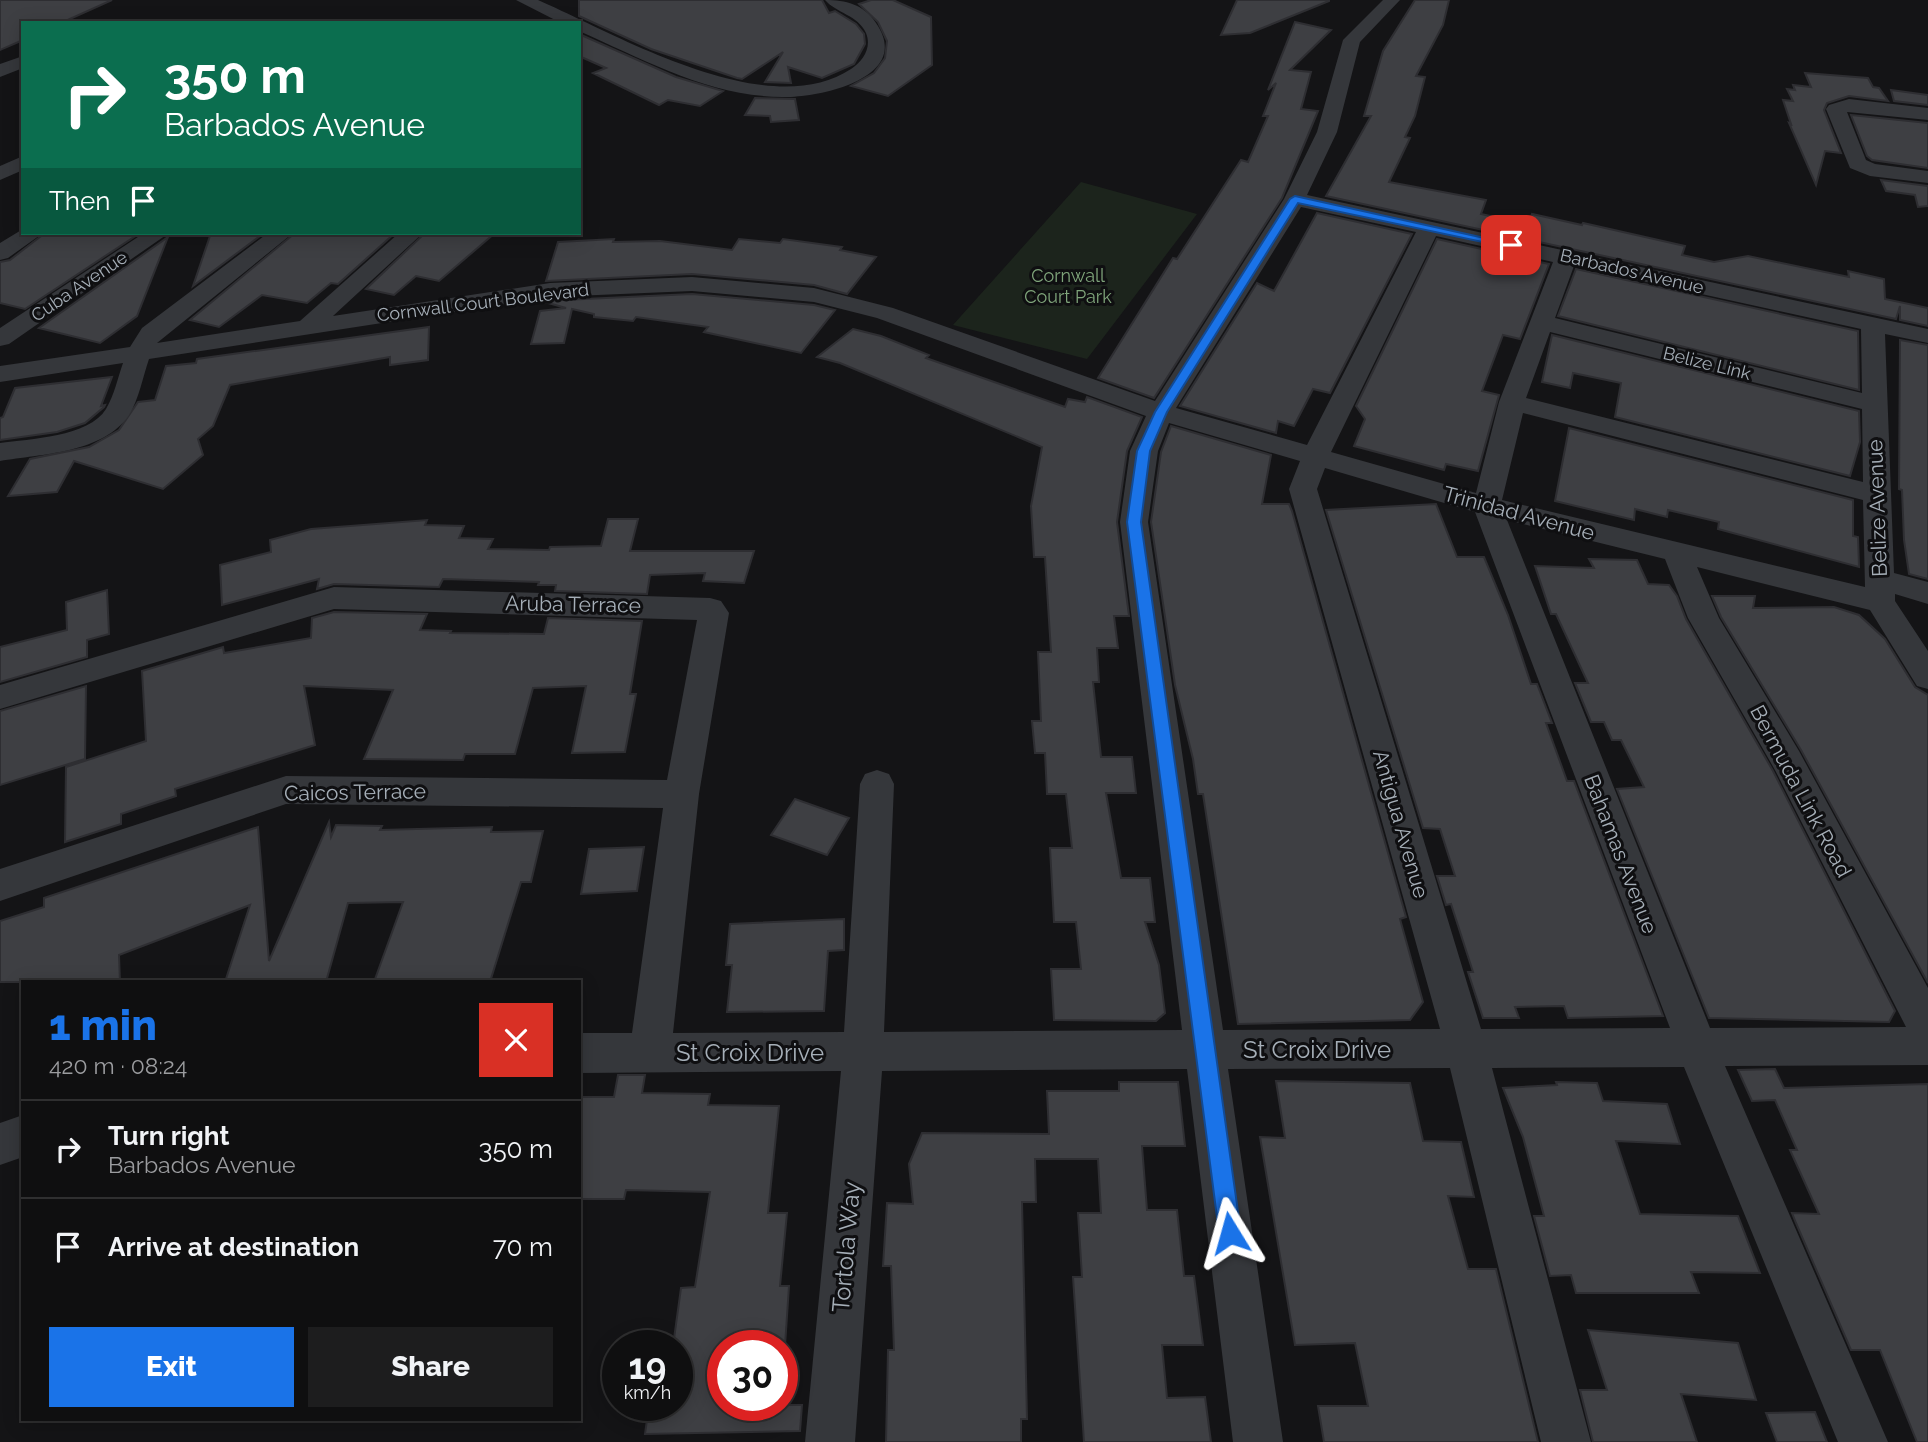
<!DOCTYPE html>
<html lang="en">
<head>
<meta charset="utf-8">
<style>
	body { margin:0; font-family:Raleway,sans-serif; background:#1d1d1e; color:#f1f3f6; height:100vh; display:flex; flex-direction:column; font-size:26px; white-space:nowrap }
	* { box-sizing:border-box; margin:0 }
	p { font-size:23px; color:#9b9c9f }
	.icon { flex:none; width:38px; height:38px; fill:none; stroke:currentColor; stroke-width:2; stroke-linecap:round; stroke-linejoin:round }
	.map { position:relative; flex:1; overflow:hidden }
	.side { position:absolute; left:21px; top:980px; width:560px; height:441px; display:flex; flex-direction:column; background:#0f0f10; border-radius:0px; box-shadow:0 4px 18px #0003,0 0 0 2px #2f2f30 }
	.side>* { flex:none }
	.hud { position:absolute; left:21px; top:21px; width:560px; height:214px; border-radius:0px; box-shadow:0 4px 18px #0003,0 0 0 2px #2f2f30; background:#0b6e4f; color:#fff; overflow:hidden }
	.speed { position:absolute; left:602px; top:1330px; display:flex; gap:14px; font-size:35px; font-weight:700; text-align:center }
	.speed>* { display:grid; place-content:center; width:91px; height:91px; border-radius:50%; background:#0f0f10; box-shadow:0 4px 18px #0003,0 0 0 2px #2f2f30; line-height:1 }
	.speed small { font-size:18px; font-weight:400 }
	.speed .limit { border:10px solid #d22; background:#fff; color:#111 }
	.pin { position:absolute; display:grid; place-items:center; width:60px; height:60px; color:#fff; margin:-30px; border-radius:14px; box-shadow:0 4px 10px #0006 }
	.me { position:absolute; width:77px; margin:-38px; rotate:352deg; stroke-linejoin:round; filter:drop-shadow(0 0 5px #0008) }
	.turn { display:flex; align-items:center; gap:24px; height:147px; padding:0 28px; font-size:32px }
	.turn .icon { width:91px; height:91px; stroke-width:2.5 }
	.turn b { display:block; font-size:49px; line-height:60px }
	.then { display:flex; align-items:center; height:66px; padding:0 28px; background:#0003; gap:14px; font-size:26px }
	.round { display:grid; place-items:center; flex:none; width:74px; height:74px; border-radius:0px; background:#1d1d1e }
	.headline { display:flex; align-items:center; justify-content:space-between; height:119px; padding:0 28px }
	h1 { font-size:42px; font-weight:800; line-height:52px; color:#1a73e8 }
	.button { display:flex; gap:14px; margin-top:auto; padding:14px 28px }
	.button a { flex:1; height:80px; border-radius:0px; background:#1a73e8; color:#fff; font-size:28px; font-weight:800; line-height:80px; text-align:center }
	.button a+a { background:#1d1d1e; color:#f1f3f6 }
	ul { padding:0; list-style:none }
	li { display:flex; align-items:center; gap:21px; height:98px; padding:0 28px; border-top:2px solid #2f2f30 }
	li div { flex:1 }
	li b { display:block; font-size:26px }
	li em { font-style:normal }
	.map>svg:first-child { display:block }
	.green { fill:#1c241c }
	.building { fill:#3e3f43; stroke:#2e2e32; stroke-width:2 }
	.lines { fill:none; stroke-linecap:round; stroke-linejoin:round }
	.minor { fill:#35373b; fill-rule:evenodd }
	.route { fill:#1a73e8; stroke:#114b97; stroke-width:2 }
	.labels { text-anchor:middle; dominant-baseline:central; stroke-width:6; stroke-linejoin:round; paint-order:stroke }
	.far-street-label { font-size:18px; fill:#a5aeb7; stroke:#0f0f11 }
	.far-park-label { font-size:18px; fill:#7fa47a; stroke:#0f0f11 }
	.street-label { font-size:21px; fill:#a5aeb7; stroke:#0f0f11 }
	.near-street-label { font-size:24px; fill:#a5aeb7; stroke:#0f0f11 }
</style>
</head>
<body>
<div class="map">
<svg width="1928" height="1442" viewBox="0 0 1928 1442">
	<rect width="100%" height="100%" fill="#141416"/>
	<path class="green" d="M1081,182l116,32 -110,145 -134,-34z"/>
	<path class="building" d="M0,0h112l-51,23h-38v17l-23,10z
		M579,0h243l7,13 6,-2 21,13 8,10 1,10 -11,20 -32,14 -34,-11 3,16 -26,-1 18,-30 -41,27 -5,-1 -86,-29 -72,-33z
		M871,0h22l38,17 1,48 -44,31 -37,-10 23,-13 11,-15 2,-17 -9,-19 -19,-18z
		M1237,0h92v1l-79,32 -29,2z
		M1415,0h34l-6,25 -27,51 9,1 -10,39 -10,21 5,1 -21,44 97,18 -5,14 47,10 4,-10 50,11 1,-2 102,23 -3,9 32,7 34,-6 101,21 -1,-6 36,8 1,20 43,9v18l-28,-6v-14l-4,13 -570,-123 45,-80h-7l19,-65z
		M1295,22l36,8 -41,40 21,2 -10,37 17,2 -36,87 -128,200 -56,-20 75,-120 4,1 64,-99 7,2 20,-46h-5l13,-33 -8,7z
		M579,34l97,43 47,14 -23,15 -32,-6 -9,5 -66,-32 13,-5 -27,-12z
		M1805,73l63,5 5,9 6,1 9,13 -39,-5 -22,7 -3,7 17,43 -16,-2 -9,34 -27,-62 2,1 -8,-24 10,1 -6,-12 8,1 -2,-5 18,2z
		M1891,90l37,5v10l-34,-4z
		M755,98l40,1 4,21 -28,2 -1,-6 -25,-1z
		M1851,115l77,8v45l-56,-8 -5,-4z
		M1881,180l47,6v20l-10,1 -3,-12 -29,-4z
		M1317,213l95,21 -82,159 -17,-4 -19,37 -16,-5 -2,12 -96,-27 77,-123 17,8z
		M45,233h95l-115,76 -25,-6v-41l10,-2z
		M211,233h53l-71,53z
		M295,233l53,3 4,-3h43l-57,51 -7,-1 -24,20 -45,-8 -43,32 -29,-7z
		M425,233h70l-56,48 -23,-5 -22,19 -28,-6z
		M168,237l-31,79 -37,27 -61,-15z
		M614,239l-1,3 47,-1 72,9 7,-11 41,4 3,-4 59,8 -2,3 36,7 -29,37 -33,-9 -122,-11 -146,7 12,-39z
		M1437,239l112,25 -29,75 -17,-4 -21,56 17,4 -21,76 -32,-7 -2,6 -90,-24 11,-27 -9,-13z
		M1576,269l282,62 1,59 -301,-74z
		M692,294l122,11 21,5 -34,43 -97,-21 4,-5 -72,-10 -3,4 -39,-4v-3l-22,-5 -8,34 -33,1 9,-33 26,-3 -25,-7z
		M429,327l-1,33 -38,5v-8l-160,28 -17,41 -15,13 5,16 -40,34 -89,-28 -17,31 -49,4 22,-37 59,-12 30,-17 19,-28 17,-2 11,-34 30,-3 1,-4z
		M853,329l28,7 48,19 -3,3 139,49 3,-8 17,3 2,-5 55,20 -15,34 -10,71 12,94h-15l4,32h-21l2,34h-6l8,75h31l4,36h-30l15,85h29l5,44h-10l14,43 6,48 -9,8 -102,-1 -3,-51h30l-5,-47h-22l-4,-74h22l-6,-54h-19l-2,-41h-10l-3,-32h9l-3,-69h13l-6,-95h-11l-3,-51 11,-59 -202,-84 -23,-6z
		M1552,335l307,76 1,31 -10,34 -235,-59 6,-34 -48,-10 -3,15 -28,-6z
		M1900,340l28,5v234l-19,-5 -5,-34 -2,-50 -3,-1z
		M112,377l-11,29 4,-1 -1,2 -19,16 -28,9 -57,8v-22l3,-1 12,-29z
		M1171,426l100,29 -9,49h27l3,7 114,406 -6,2 23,83 -13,18 -172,4 -35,-230h-5l-5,-35 -18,-74 -24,-163 10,-70z
		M1569,428l284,72v36l5,1 1,30 -141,-38 1,-7 -51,-12 -1,7 -32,-8 -1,11 -79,-19z
		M1436,504l21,53h27l24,58 23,69h6l15,39h-6l21,58h7l89,235 -95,2 -4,-12 -49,1 4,11h-36l-15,-46h5l-22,-68 -5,1 -9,-29h18l-15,-47 -17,-1 -97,-318z
		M608,519h30l-8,32h124l-10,32 -41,-2 2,-8 -55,2 -3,19 -92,-3 1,-6h-18l1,-3 -96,-3 -4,8 -105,-3 -17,5 2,-10 -97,26 -2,-40 51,-13 -1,-12 41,-11 116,-9 -2,5 39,1 -5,12 34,1 -5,10 61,1 1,-3 51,-1z
		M1589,559l48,1 11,24 21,1 8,11 9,23 87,152 122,240 -6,11 -180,-4 -92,-229 27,-2 -23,-47h-9l-8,-18h-13l-16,-39h13l-32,-69h-5l-16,-48 59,2z
		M107,590l2,44 -22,6v17l-87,25v-35l67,-17 -1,-28z
		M1712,596h43l-2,12 81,-1 25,8 26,24 30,48 13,8v288l-127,-233 -80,-133z
		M334,612l93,2 -7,16 31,1 -1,2 94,1 4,-16 94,3 -12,73h6l-11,58 -53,1 14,-67 -53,2 -18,66h-50l-2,6 -99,-1 29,-69 -89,-4 11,59 -140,44 1,7 -55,18v10l-56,18 1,-75 80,-26 -4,-70 81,-24 1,6 87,-15 1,-20z
		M86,686l-1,73 -85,26v-74z
		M795,799l54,19 -22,37 -56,-20z
		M329,822l2,15 5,-12 46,1 -2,4 112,-3 -1,5 52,-1 -12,51h-10l-31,100h-116l29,-80 -55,1 -22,79h-101l25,-77 -131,50 1,27h-120v-61l44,-14v-9l214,-71 11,134z
		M644,847l-7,44 -56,3 8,-45z
		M844,919v31l-16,1 -4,60 -97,1 5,-47h-6l4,-41z
		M1775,1069l9,19 144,-4v358h-11l-37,-92h-29l-55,-127 -4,-10 27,1 -29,-64h7l-22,-50 -23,1 -14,-31z
		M618,1075h27l-3,18 68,1 -2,11 71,1 -11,107h19l-7,73h9l-4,60h-62v59h79l-2,26 -155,3 4,-29h28v-59h-4l8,-58 14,-1 15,-95 -84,-2 -2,9h-45v-102h35z
		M1276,1081l134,2 13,58 38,1 13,55 -26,-1 20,73h28l42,173h-214l-6,-36h50l-13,-63 -60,2 -35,-208 25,1z
		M1119,1082h59l7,64h-43l5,64h30l7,66h10l9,69h-41l5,53 38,-1 6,45h-127l-11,-165h9l-4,-64h23l-3,-54h-63l1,43h-14l5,217h-6v23h-135l2,-92h6l-3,-84h-8l4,-63 26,1 -4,-40 13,-31 127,1 -2,-43h72z
		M1556,1082l41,1 6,18 64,3 13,40 -64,-3 24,73 98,2 22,57 -69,-1 8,21h-123l-5,-18 -21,1 -16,-60h10l-21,-79 -20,-49 54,-3z
		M1588,1330l150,13 18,57 -75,-6 16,48h-104l-13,-52h27z
		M1815,1412l12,30h-50l-11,-29z"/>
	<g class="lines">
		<path class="minor" d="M516,0h22c80,35 229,124 313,69 12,-8 21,-21 15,-36 -8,-18 -30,-20 -41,-33 21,0 38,4 51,23 38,55 -57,75 -94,74 -74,-1 -137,-37 -203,-66v-8h-18z
			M1383,0h17l-40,42 -23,90 -30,63 621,134v14l-43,-9 9,239 34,9v22l-33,-10v7l33,50v38l-11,-3 -47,-76 -173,-43 22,51 80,133 129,237v77l-203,1 163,376h-50l-154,-375 -192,1 99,374h-50l-91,-374 -222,1 55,373h-50l-46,-373 -305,2 -27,371h-50l36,-371 -262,2v-40h53l31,-225 -377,-4 -286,97v-32l286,-93 381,4 30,-160 -363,-11 -334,100v-24l334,-98 376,11 11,3 8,12 -30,181 -26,239 171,-1 16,-248 5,-10 12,-4 12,4 5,10 -10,248 298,-2 -62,-508 10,-71 16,-35 -269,-98 -63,-16 -122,-11 -142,6 -401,62c-6,17 -10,40 -20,56 -25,38 -88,39 -129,46v-18c29,-4 89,-6 106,-34 8,-13 12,-32 17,-46l-123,19v-16l130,-19 12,-19 126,-95h25l-136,110 143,-22 99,-88h24l-90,83 217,-33 142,-6 122,11 79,20 262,93 129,-202 33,-67 26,-92zM1301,207l115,25 -109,213 -131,-37zM1436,236l117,26 -54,140 -23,91 -145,-41zM1574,266l287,63 1,64 -307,-75zM1550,332l312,77 1,73 -337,-84zM1523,413l340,87 2,87 -363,-87zM1169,423l131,38 -11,28 151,540 -217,1 -75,-508 10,-71zM1325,468l150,44 195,516 -189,1 -164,-540zM1507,520l158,39 23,59 87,152 131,257 -196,1z
			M23,56v12l-23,9v-13z
			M1849,99l79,9v12l-81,-8 19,48 9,4 53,7v12l-58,-7 -20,-8 -24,-59 3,-4z
			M23,156v14l-23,10v-14z
			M23,229v4h20l-35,25 -8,2v-17z
			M144,233h25l-160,111 -9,2v-18z
			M23,1115v42l-23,8v-42z"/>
	</g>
	<path class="route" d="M1295,196l221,49 -5,3 -213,-45 -131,209 -17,39 -9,71 100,711 -3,7 -8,3 -8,-3 -3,-7 -92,-711 10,-71 18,-39 135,-213z"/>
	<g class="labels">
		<g class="far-street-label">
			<text transform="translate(1632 271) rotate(13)">Barbados Avenue</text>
			<text transform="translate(79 286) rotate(-34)">Cuba Avenue</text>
			<text transform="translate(483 302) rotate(-7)">Cornwall Court Boulevard</text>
			<text transform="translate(1707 363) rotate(14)">Belize Link</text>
		</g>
		<g class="far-park-label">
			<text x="1068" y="275">Cornwall<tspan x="1068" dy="21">Court Park</tspan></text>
		</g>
		<g class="street-label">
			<text transform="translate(1877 508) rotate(-92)">Belize Avenue</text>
			<text transform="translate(1519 513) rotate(15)">Trinidad Avenue</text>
			<text transform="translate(573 604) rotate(1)">Aruba Terrace</text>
			<text transform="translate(1801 791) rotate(62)">Bermuda Link Road</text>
			<text transform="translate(355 792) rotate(-1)">Caicos Terrace</text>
			<text transform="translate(1401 824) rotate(74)">Antigua Avenue</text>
			<text transform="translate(1621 854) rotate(69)">Bahamas Avenue</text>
		</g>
		<g class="near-street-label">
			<text x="1317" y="1049">St Croix Drive</text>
			<text x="750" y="1052">St Croix Drive</text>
			<text transform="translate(846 1247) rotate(-85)">Tortola Way</text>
		</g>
	</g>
</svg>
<div class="speed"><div>19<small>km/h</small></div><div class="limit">30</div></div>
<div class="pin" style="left:1511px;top:245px;background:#d93025"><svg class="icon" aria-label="arrive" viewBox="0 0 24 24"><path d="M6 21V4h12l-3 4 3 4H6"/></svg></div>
<svg class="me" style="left:1230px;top:1233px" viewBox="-20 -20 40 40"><path d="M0-17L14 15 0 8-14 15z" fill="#1a73e8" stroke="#fff" stroke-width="4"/></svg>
<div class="hud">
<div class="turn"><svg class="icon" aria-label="right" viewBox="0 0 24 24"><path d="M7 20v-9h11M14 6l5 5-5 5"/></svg><div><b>350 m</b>Barbados Avenue</div></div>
<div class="then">Then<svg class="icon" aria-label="arrive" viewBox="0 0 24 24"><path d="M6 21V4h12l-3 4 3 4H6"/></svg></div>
</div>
<section class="side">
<div class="headline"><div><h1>1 min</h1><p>420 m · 08:24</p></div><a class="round" style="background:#d93025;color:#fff"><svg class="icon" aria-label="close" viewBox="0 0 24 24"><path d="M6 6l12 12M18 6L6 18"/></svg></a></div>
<ul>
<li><svg class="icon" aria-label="right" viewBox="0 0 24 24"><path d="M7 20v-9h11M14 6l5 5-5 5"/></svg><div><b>Turn right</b><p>Barbados Avenue</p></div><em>350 m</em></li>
<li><svg class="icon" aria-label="arrive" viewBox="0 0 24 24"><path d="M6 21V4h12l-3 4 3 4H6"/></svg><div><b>Arrive at destination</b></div><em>70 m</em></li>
</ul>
<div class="button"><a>Exit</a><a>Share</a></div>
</section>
</div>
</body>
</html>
